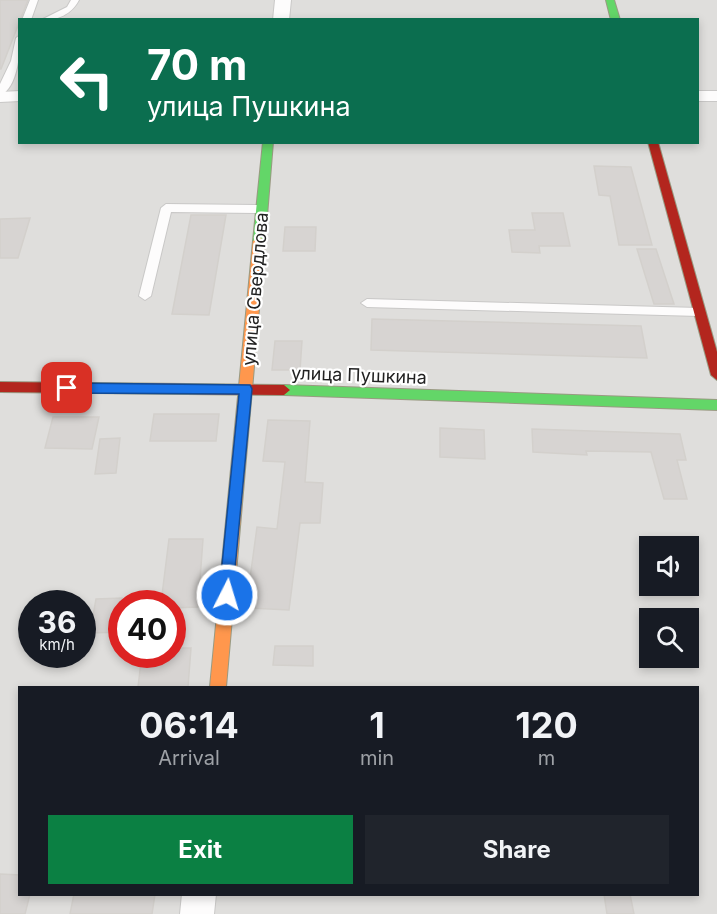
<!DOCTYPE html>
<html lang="en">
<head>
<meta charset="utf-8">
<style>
	body { margin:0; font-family:Inter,sans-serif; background:#20242c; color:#f1f3f6; height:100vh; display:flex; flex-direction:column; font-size:22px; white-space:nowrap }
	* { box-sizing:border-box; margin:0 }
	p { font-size:20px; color:#9ea1a6 }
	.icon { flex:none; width:33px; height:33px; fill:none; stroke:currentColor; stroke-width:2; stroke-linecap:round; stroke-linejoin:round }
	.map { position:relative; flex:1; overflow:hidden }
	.sheet { position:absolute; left:18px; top:686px; width:681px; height:210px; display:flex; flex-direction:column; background:#171b24; border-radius:0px; box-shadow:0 3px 9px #0003 }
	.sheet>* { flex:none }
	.banner { position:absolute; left:18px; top:18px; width:681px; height:126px; border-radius:0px; box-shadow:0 3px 9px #0003; background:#0b6e4f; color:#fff; overflow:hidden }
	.buttons { position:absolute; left:639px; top:536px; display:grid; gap:12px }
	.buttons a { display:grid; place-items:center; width:60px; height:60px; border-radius:0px; background:#171b24; box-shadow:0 3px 9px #0003; font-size:30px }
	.speed { position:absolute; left:18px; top:590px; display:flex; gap:12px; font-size:30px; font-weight:700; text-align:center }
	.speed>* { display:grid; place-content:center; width:78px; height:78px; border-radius:50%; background:#171b24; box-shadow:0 3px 9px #0003; line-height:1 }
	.speed small { font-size:15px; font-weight:400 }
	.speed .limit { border:9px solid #d22; background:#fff; color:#111 }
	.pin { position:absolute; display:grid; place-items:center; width:51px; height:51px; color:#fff; margin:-26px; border-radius:12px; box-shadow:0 3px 9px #0006 }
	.me { position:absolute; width:66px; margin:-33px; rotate:5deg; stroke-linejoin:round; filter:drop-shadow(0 0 4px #0008) }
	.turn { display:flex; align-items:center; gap:21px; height:126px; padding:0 30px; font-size:27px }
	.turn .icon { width:78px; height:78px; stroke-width:2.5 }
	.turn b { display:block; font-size:42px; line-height:51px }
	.eta { display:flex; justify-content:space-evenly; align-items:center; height:102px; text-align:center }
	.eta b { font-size:36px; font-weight:700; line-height:42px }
	.button { display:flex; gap:12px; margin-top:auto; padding:12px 30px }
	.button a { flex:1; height:69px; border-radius:0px; background:#0b8043; color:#fff; font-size:24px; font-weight:700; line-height:69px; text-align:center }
	.button a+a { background:#20242c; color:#f1f3f6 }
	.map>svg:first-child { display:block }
	.residential { fill:#dfdedc; fill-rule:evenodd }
	.building { fill:#d7d4d2; stroke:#d3d0cc; stroke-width:1.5 }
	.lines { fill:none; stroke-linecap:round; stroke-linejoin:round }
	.lane-casing { stroke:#c9c8c7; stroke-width:2 }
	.street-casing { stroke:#c9c8c7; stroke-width:2 }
	.fast-casing { stroke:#999a82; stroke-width:2 }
	.slow-casing { stroke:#999a82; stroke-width:2 }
	.jam-casing { stroke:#999a82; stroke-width:2 }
	.lane { fill:#fdfcfc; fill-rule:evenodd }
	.street { fill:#fdfcfc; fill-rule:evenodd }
	.fast { fill:#63d668; fill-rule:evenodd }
	.slow { fill:#ff974d; fill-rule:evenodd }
	.jam { fill:#b3261e; fill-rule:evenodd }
	.route { fill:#1a73e8; stroke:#114b97; stroke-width:1.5 }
	.labels { text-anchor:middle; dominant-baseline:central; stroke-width:4.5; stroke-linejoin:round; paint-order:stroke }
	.street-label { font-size:18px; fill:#222; stroke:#fff }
</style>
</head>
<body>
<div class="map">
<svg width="717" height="914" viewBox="0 0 717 914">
	<rect width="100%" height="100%" fill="#f0eeeb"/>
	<path class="residential" d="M0,0h717v914h-717zM20,20h678v122h-678zM650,546h38v39h-38zM32,603h50v51h-50zM122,603h50v51h-50zM650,618h38v39h-38zM20,687h678v207h-678z"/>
	<path class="building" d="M0,0h28l-27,69h-1z
		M594,166l37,1 21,78h-33l-9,-49 -11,-1z
		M532,213h31l7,33h-31l1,7 -28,-1 -3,-22h26z
		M191,215h35l-17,100 -37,-1z
		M30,218l-12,40h-18v-39z
		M285,227h31l-1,24h-32z
		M637,249h19l18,55h-20z
		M372,319l269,7 6,32 -276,-8z
		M275,341h27l-2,29h-28z
		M154,414h65l-3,27h-66z
		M53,417h46l-7,32 -47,-1z
		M268,420l42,1 -5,61 18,1 -3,40h-20l-11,87 -43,-2 11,-81 20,2 8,-67 -22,-1z
		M440,428l44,2 1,29 -45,-2z
		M532,429l148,5 6,26h-9l10,39h-23l-13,-47 -65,-1 1,4 -54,-3z
		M120,438l-4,35 -21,1 5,-35z
		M169,539h34l-5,68 -26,1v-5h-11z
		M122,598v34l-32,1 6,-34z
		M275,646h38v20l-40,-1z
		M172,648h19l-3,39h-50l4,-33h30z
		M0,874l20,1v19h10l-5,20h-25z
		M74,894h81l-3,20h-82z
		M604,894h26l4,20h-27z"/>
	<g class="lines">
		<g class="lane-casing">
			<path id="lane" d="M30,0h8l-7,20h-9z
				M71,0h8c-8,15 -21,20 -38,20l26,-13z
				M20,35c0,18 -2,52 -20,61v-12l11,-23 5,-23z
				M166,204l96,1 5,4 -5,4 -91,-1 -20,84 -6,4 -6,-4 22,-88z
				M367,299l332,9 6,4 -6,4 -332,-9 -6,-4z"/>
		</g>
		<g class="street-casing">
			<path id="street" d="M275,0h16l-2,20h-16z
				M20,91v10l-20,1v-10z
				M698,91h19v10h-19z
				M182,894h34l-2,20h-34z"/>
		</g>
		<g class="fast-casing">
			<path id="fast" d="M606,0h8l6,20h-9z
				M263,142h10l-8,99 -6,4 -6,-4z
				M284,385l433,15v10l-433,-15 -6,-5z"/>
		</g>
		<g class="slow-casing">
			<path id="slow" d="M259,237l6,4 -39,446h-16l43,-446z"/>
		</g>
		<g class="jam-casing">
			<path id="jam" d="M648,142h10l59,210v28l-6,-5z
				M0,382l284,3 6,5 -6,5 -284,-3z"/>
		</g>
		<use href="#lane" class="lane"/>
		<use href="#street" class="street"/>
		<use href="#fast" class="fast"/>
		<use href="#slow" class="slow"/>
		<use href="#jam" class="jam"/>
	</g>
	<path class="route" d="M67,383l183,2 2,4 -20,211 -5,2 -6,-2 -2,-5 20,-201 -172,-1 -6,-5z"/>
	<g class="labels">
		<g class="street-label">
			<text transform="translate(255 289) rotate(-85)">улица Свердлова</text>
			<text transform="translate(359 375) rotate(2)">улица Пушкина</text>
		</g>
	</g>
</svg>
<div class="buttons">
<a><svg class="icon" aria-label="sound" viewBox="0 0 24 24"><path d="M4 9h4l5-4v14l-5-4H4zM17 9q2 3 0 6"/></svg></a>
<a><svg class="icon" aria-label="search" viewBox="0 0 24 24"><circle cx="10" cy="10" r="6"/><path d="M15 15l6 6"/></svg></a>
</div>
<div class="speed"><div>36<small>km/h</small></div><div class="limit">40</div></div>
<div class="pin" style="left:67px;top:388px;background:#d93025"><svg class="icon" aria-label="arrive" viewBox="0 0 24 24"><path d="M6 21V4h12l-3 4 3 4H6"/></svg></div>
<svg class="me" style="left:227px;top:595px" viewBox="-20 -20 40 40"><circle r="17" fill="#1a73e8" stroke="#fff" stroke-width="3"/><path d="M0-11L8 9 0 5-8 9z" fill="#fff"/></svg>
<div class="banner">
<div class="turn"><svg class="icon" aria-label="left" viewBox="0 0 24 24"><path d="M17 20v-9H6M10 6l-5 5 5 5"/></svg><div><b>70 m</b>улица Пушкина</div></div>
</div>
<section class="sheet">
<div class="eta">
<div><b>06:14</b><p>Arrival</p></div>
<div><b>1</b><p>min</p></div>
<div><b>120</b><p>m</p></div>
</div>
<div class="button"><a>Exit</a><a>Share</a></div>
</section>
</div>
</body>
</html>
